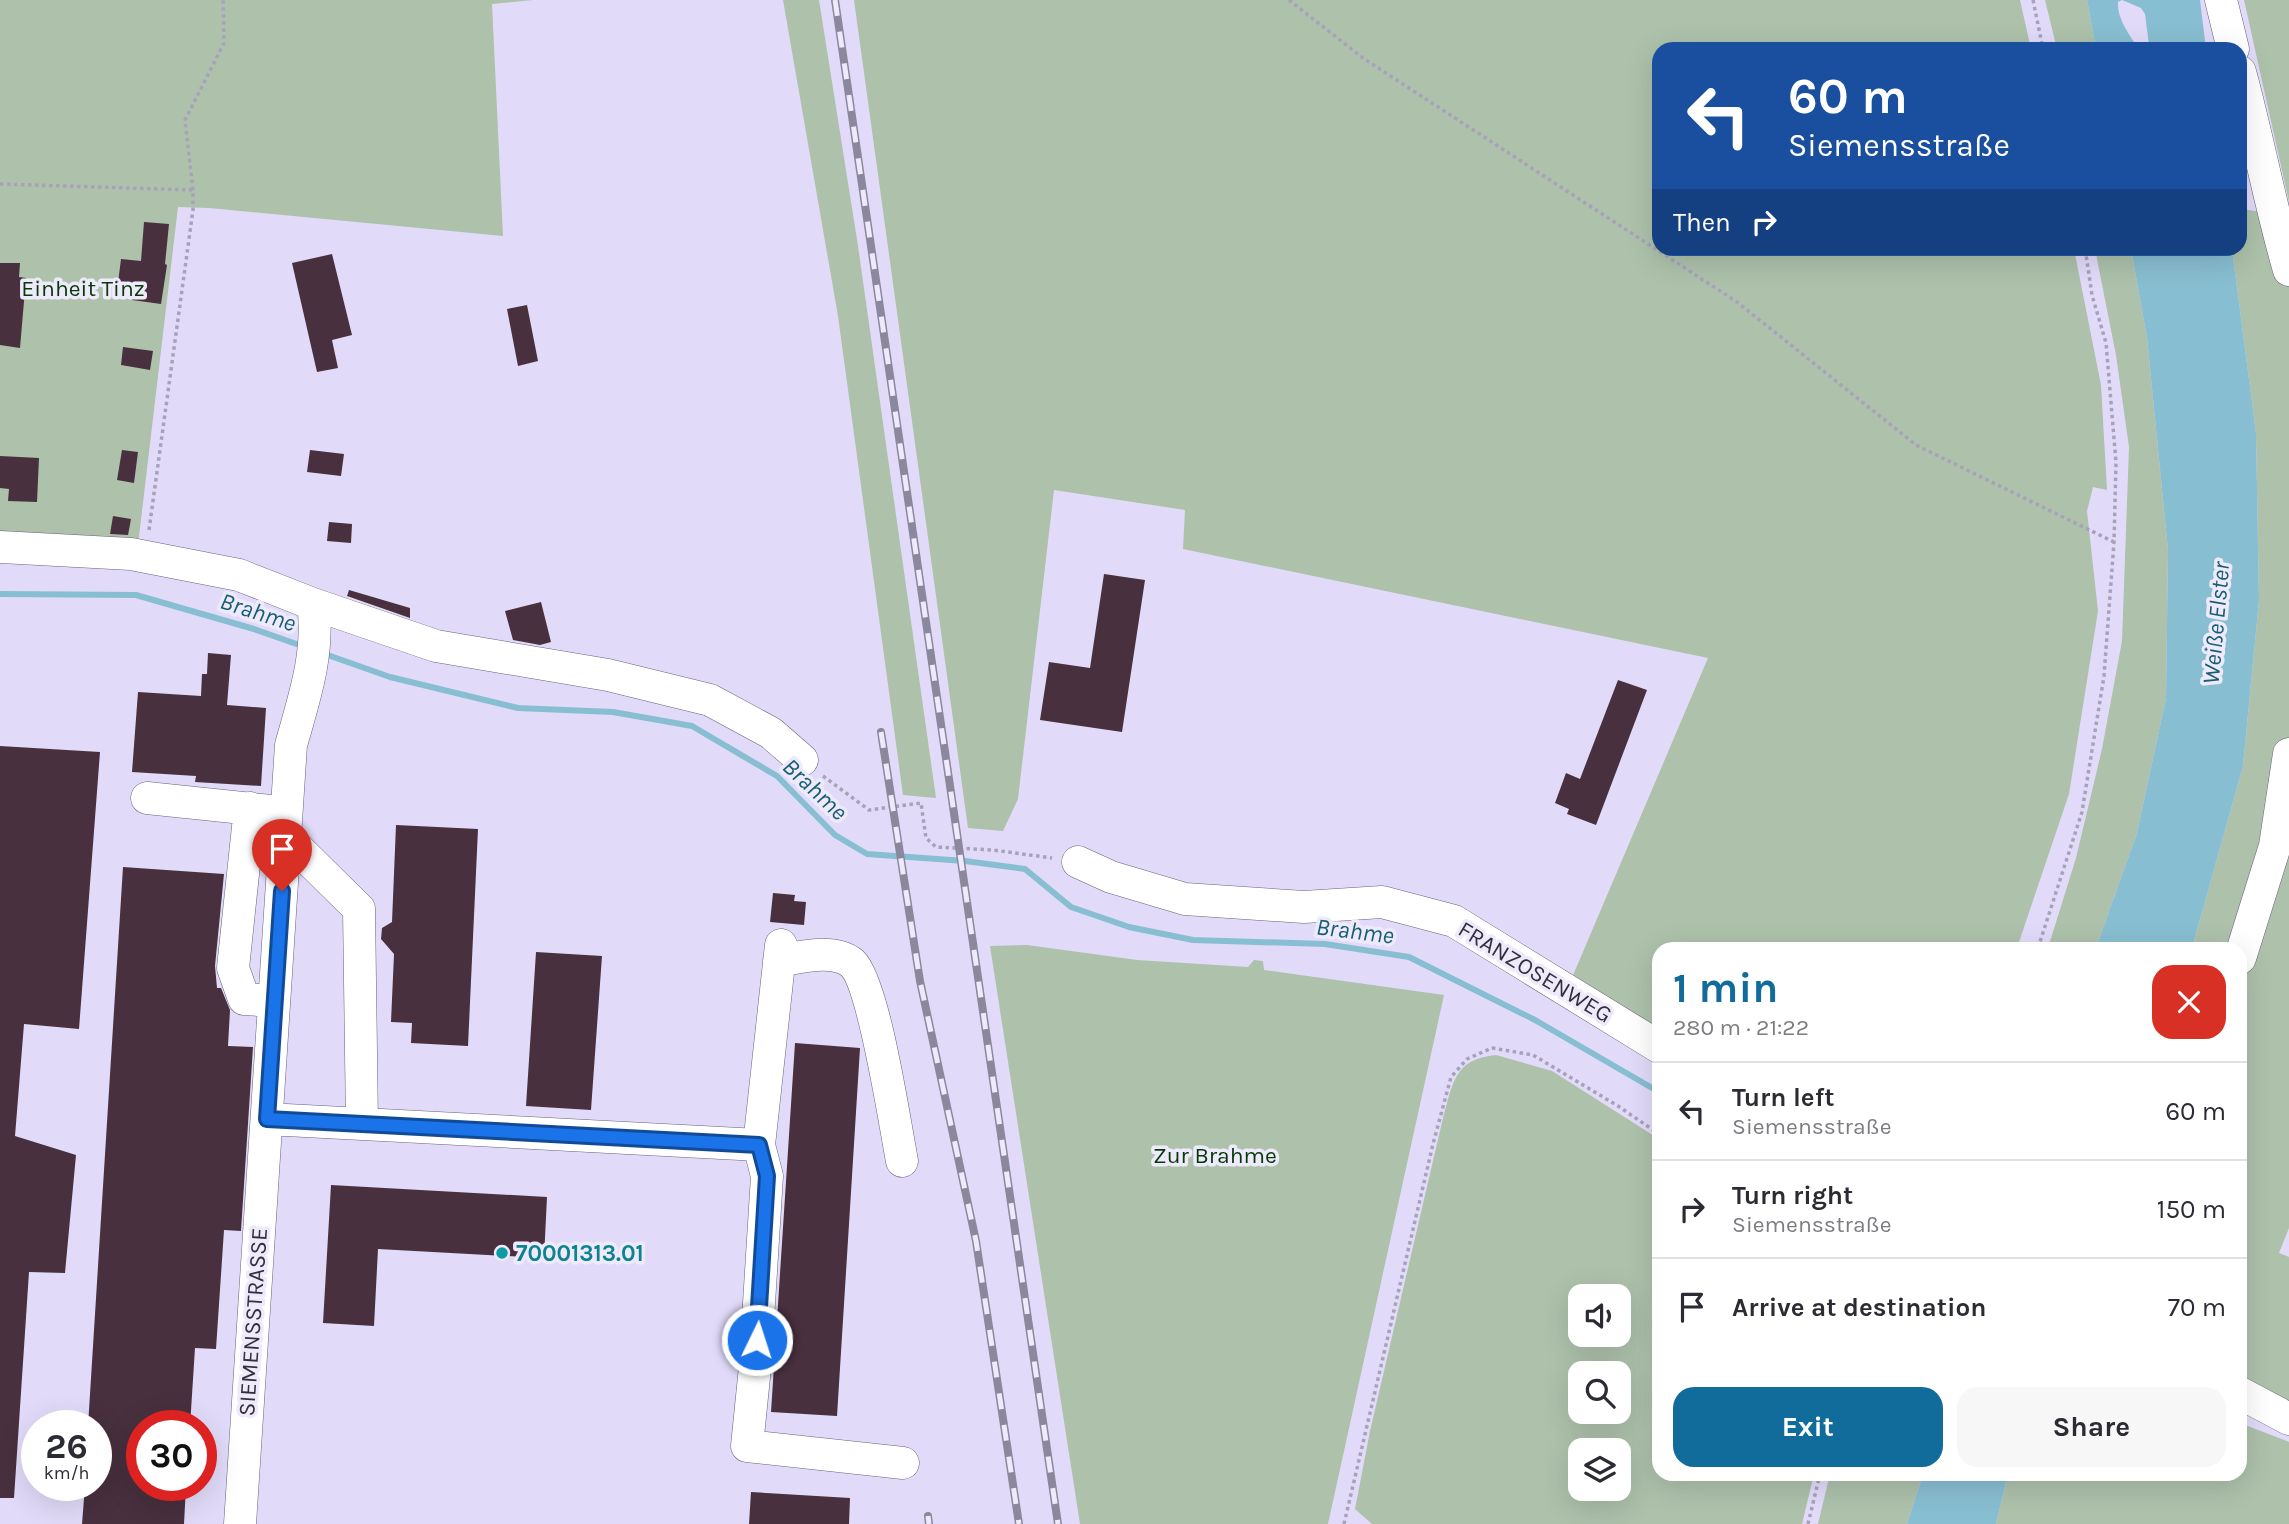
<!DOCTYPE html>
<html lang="en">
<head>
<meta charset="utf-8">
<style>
	body { margin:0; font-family:Karla,sans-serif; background:#f7f7f7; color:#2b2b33; height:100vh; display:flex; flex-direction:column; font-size:26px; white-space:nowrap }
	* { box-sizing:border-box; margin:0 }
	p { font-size:23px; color:#7c7c81 }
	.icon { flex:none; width:38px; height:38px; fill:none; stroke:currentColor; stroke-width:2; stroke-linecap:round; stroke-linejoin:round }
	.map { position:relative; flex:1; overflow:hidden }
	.side { position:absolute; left:1652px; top:942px; width:595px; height:539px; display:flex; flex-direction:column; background:#fff; border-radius:21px; box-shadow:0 7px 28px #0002 }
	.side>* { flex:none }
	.hud { position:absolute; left:1652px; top:42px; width:595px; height:214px; border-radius:21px; box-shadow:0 7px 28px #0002; background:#1a4fa0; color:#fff; overflow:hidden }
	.buttons { position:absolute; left:1568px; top:1284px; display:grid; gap:14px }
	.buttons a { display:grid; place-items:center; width:63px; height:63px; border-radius:14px; background:#fff; box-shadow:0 7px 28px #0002; font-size:35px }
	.speed { position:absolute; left:21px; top:1410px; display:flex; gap:14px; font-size:35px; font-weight:700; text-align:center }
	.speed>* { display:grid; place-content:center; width:91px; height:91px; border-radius:50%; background:#fff; box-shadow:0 7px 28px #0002; line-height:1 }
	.speed small { font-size:18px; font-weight:400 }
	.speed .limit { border:10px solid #d22; background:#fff; color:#111 }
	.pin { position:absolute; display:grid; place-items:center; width:60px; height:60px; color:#fff; margin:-72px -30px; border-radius:50% 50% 50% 0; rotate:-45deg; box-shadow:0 0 7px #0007 }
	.pin .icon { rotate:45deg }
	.me { position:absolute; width:77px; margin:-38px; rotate:4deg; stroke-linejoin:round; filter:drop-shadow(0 0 5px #0008) }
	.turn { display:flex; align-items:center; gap:24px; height:147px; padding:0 21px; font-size:32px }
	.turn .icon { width:91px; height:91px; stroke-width:2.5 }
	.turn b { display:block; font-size:49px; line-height:60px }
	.then { display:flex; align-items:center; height:66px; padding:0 21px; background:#0003; gap:14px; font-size:26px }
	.round { display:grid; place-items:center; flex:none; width:74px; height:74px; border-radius:21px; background:#f7f7f7 }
	.summary { display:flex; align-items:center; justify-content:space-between; height:119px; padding:0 21px }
	h1 { font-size:42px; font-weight:700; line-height:52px; color:#126c9b }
	.cta { display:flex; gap:14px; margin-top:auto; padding:14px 21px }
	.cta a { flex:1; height:80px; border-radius:21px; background:#126c9b; color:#fff; font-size:28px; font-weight:700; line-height:80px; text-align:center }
	.cta a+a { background:#f7f7f7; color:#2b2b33 }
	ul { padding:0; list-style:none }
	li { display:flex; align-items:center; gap:21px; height:98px; padding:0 21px; border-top:2px solid #e1e1e2 }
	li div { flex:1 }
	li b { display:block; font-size:26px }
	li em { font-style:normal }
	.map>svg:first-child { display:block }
	.green { fill:#adc1ab; fill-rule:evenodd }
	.water { fill:#88bed1; fill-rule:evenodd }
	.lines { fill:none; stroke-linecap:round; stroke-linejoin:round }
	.stream { stroke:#88bed1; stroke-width:6 }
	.building { fill:#48303e }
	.minor-casing { stroke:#68627c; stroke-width:33 }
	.path { stroke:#a7a2ba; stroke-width:3.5; stroke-dasharray:3.5 3.5; stroke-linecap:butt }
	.minor { stroke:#fff; stroke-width:32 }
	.rail-casing { stroke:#8b879c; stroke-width:8 }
	.rail { stroke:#eeeafc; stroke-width:5; stroke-dasharray:16; stroke-linecap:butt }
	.route-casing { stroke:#114b97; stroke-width:18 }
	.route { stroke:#1a73e8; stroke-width:12 }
	.culture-dot { fill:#0f9aa8; stroke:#eeeafc; stroke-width:2.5 }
	.labels { text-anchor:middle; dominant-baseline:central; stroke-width:7; stroke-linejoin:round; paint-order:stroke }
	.park-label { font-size:23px; fill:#073907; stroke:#eeeafc }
	.street-label { font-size:23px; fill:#33303c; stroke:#eeeafc }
	.culture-label { font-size:23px; font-weight:bold; fill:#0d838f; stroke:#eeeafc; text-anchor:start }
	.water-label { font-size:24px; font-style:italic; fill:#185e72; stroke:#eeeafc }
</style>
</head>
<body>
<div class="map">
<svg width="2289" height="1524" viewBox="0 0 2289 1524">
	<rect width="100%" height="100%" fill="#e1dbf9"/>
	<path class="green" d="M0,0h533l-41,4 11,232 -294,-28 -31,-1 -40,338 -138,-10z
		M783,0h36l39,246 78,552 -33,-3 -65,-479z
		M854,0h1166l11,49h-372v199l415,1 27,136 6,105 -14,-3 -6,24 11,100 -29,183 -52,154h-358v84l-88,-52 137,-322 -525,-109 2,-39 -131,-20 -36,309 -15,32 -35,-3z
		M2045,0h42l9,49h-39z
		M2244,0h45v202z
		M2240,209l49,6v1013l-10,25 10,4v154l-49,-26v-437h-48l51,-182 16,-166 -3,-167 -24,-184 8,-1z
		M2095,249h36l16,89 21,212 -2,148 -29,135 -41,115h-48l28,-90 26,-109 20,-108 7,-194 -13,-92z
		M1027,945l110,15 111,7 6,-7 9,1 1,9 180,25 -116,529h-248l-90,-578z
		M1496,1055l56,16 107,68v335h155l-12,50h-430l-17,-15 15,-78 73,-313c10,-35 11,-59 53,-63zM1580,1297h39v38h-39zM1580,1374h39v38h-39zM1580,1451h39v38h-39z
		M2240,1423l49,19v82h-293l12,-50h232z
		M1830,1474h93l-16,50h-89z"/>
	<path class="water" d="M2087,0h113l6,49h-110zM2122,0l19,8 4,6 4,31 -15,-3c-8,-12 -17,-26 -16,-40z
		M2131,249h101l24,184 3,167 -16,166 -51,182h-96l41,-115 29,-135 2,-148 -21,-212z
		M1923,1474h85l-12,50h-89z"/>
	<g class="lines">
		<path class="stream" d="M0,594l136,1 118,34 51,18
			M322,653l68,24 128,31 95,4 79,14 85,50 58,59 32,19 98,7 60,8 46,38 58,20 64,13 132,4 84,13 126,63 124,72"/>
	</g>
	<path class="building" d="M144,222l25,2 -4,40 2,1 -6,39 -29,-4 2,-14 -16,-3 3,-24 20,2z
		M332,254l20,81 -20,5 6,28 -21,4 -25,-109z
		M0,263h20l-1,14 7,1 -6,70 -20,-3z
		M527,305l11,56 -20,5 -11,-57z
		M123,347l30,4 -3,19 -29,-5z
		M122,450l16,2 -4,31 -17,-3z
		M310,450l34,4 -3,22 -34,-4z
		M0,456l39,2 -2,44 -29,-1 1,-12 -9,-1z
		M113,516l18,3 -3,16 -18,-1z
		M329,522l23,2 -1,19 -24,-2z
		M1104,574l41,6 -23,152 -82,-12 9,-58 41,6z
		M349,590l61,18v10l-63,-22z
		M541,602l10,40 -11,3 -27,-5 -8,-29z
		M208,653l23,2 -4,50 39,3 -5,78 -66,-4 1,-6 -64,-4 6,-80 63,4 1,-22h5z
		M1618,680l29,10 -51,135 -29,-11 2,-5 -14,-6 11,-30 14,6z
		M0,746l100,6 -21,277 -55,-5 -9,112 61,19 -11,118 -36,-1 -15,226h-14z
		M396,825l82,4 -10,217 -57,-3 1,-20 -21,-1 3,-68 -13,-15 1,-11 10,-6z
		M123,867l101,7 -9,92 2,22h4l9,22 -2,36 25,1 -12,184 -17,-1 -8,119 -21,-1 -5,78h-48v60h44l-2,38h-102l3,-38h11v-60h-8z
		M773,893l22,2 -1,6 12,1 -2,23 -34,-3z
		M536,952l66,4 -11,154 -65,-4z
		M795,1043l65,5 -23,368 -66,-4z
		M331,1185l216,12 -3,61 -166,-9 -4,77 -51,-3z
		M751,1492l99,6 -1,26h-100z"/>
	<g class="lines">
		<g class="minor-casing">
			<path id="minor" d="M2221,0l12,49
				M2240,72c18,66 30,133 49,198
				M0,547l131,7 108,21 74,29 123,42 172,29 102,25 61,33 31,27
				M147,798l124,13
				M250,808l-17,160 11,31 30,2
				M285,836l74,73 3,215
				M1078,862l33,15 74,22 119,8 78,-5 72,19 205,126
				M2240,958l35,-112 14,-92
				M779,961c21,-4 55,-13 73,2 22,20 43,162 50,198
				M267,1119l492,26 22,-200
				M759,1145l8,31 -12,191 -8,79 156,17
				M2240,1393l49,26
				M240,1524l51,-779c13,-46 29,-93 22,-141"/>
		</g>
		<path class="path" d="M1289,0l74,58 374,244 179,143 198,97
			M2033,0l10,49
			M0,184l193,6
			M149,530l44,-320v-20l-8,-70 39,-77 -1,-43
			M823,776l46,34 52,-7 5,35 10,9 57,3 59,8
			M2038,948l44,-136 22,-136 10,-134 2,-80 -10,-119 -14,-48 -7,-47
			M1344,1524l89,-380 18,-67 16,-18 25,-11 41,7 85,51 41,28
			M1808,1524l12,-50"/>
		<use href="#minor" class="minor"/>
		<g class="rail-casing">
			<path id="rail" d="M835,0l223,1524
				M881,732l39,249 56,260 43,283
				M928,1516l1,8"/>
		</g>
		<use href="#rail" class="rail"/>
	</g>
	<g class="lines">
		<g class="route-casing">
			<path id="route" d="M282,891l-15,228 492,26 8,31 -10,164"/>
		</g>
		<use href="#route" class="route"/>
	</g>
	<circle class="culture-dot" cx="502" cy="1253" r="7"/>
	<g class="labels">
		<g class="park-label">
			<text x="83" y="288">Einheit Tinz</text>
			<text x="1215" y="1155">Zur Brahme</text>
		</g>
		<g class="street-label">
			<text transform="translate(1535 972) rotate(31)">FRANZOSENWEG</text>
			<text transform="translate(253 1322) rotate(-86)">SIEMENSSTRASSE</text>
		</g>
		<g class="culture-label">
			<text x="516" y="1253">70001313.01</text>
		</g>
		<g class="water-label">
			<text transform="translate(258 612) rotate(18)">Brahme</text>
			<text transform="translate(2216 623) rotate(-85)">Weiße Elster</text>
			<text transform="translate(815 789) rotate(43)">Brahme</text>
			<text transform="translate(1355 931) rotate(7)">Brahme</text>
		</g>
	</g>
</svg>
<div class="buttons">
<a><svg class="icon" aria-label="sound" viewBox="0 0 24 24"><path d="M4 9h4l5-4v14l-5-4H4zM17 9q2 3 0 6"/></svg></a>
<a><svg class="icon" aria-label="search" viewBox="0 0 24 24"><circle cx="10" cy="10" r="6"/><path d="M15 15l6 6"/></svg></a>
<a><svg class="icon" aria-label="layers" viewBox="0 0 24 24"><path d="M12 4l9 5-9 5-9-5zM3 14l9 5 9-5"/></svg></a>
</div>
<div class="speed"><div>26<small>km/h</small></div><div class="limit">30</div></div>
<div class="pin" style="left:282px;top:891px;background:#d93025"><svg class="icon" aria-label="arrive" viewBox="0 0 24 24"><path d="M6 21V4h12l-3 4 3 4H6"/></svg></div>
<svg class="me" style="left:757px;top:1340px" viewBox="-20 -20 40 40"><circle r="17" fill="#1a73e8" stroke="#fff" stroke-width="3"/><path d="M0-11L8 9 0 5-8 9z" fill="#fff"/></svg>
<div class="hud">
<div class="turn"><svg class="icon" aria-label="left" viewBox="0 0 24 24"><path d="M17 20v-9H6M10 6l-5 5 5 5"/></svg><div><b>60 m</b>Siemensstraße</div></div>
<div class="then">Then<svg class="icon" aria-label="right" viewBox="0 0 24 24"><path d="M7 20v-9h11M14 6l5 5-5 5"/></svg></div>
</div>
<section class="side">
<div class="summary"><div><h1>1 min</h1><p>280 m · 21:22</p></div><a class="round" style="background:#d93025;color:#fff"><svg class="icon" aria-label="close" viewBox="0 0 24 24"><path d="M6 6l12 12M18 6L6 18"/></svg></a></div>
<ul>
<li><svg class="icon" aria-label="left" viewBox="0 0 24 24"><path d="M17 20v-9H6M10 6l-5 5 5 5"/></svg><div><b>Turn left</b><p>Siemensstraße</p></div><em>60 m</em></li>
<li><svg class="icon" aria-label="right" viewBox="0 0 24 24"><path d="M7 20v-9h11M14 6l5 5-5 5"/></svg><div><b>Turn right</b><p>Siemensstraße</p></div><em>150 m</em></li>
<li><svg class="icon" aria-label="arrive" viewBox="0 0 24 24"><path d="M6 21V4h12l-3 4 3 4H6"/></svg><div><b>Arrive at destination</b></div><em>70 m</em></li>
</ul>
<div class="cta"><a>Exit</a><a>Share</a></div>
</section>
</div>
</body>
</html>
